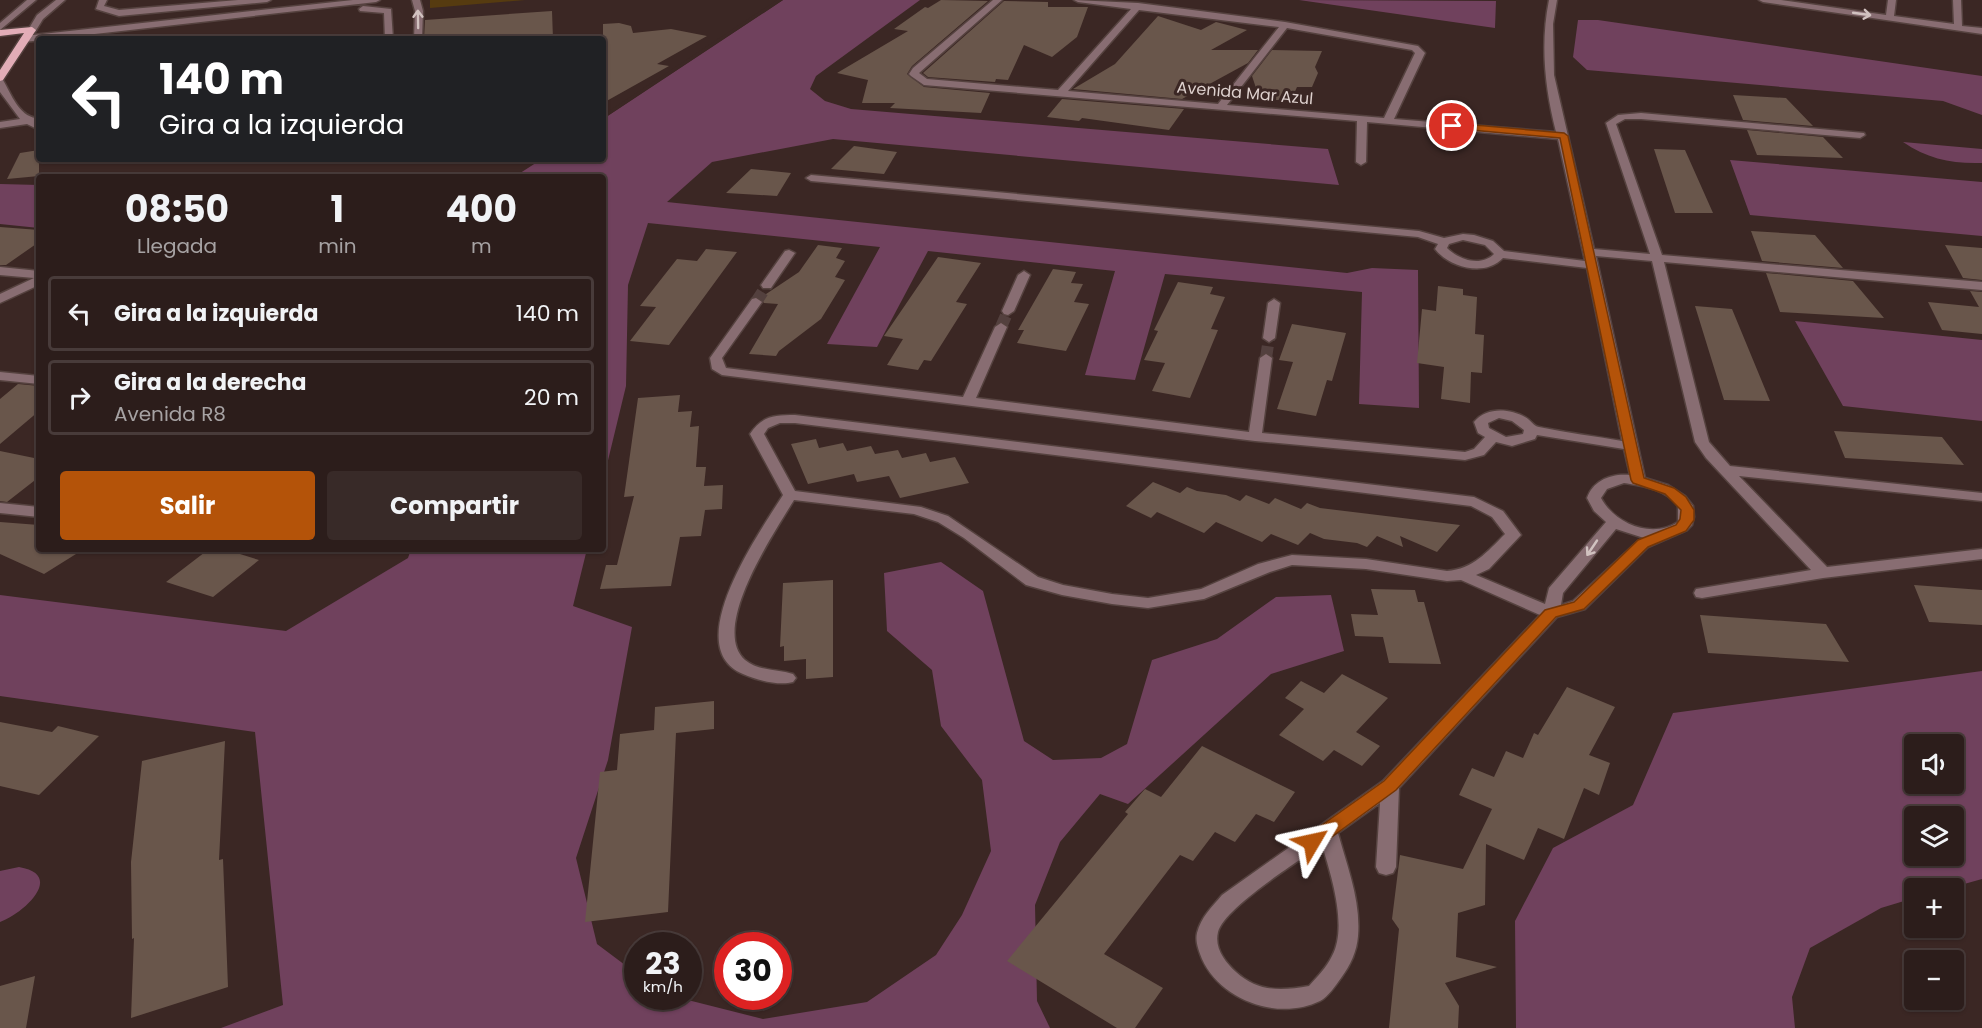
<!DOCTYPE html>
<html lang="es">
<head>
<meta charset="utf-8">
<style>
	body { margin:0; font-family:Poppins,sans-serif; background:#382a28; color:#f1f3f6; height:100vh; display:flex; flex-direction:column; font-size:22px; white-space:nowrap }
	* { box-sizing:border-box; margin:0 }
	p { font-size:20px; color:#a6a2a3 }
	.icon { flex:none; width:33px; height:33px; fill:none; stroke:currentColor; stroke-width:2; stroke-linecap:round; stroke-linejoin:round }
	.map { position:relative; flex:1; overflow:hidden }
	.sheet { position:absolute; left:36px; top:174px; width:570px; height:378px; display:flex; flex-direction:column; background:#2c1d1b; border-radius:6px; box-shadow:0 2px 4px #0004,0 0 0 2px #483b3a }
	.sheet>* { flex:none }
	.hud { position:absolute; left:36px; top:36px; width:570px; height:126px; border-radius:6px; box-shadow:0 2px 4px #0004,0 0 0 2px #483b3a; background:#202124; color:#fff; overflow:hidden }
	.tools { position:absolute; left:1904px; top:734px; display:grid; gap:12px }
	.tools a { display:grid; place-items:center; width:60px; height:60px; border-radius:6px; background:#2c1d1b; box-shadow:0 2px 4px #0004,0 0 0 2px #483b3a; font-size:30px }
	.speed { position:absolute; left:624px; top:932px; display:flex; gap:12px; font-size:30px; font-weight:700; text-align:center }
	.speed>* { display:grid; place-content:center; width:78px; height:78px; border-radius:50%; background:#2c1d1b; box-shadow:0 2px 4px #0004,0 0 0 2px #483b3a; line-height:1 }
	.speed small { font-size:15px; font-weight:400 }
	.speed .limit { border:9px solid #d22; background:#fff; color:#111 }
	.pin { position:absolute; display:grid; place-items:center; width:51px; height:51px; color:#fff; margin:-26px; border:3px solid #fff; border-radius:50%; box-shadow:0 2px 6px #0007 }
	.me { position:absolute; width:66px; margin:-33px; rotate:54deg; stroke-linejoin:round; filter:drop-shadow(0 0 4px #0008) }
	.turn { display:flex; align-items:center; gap:21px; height:126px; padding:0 24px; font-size:27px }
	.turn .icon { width:78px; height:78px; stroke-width:2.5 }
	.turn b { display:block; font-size:42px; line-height:51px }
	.eta { display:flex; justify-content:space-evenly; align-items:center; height:102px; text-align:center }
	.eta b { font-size:36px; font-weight:700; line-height:42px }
	.cta { display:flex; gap:12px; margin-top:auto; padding:12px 24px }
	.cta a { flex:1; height:69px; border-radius:6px; background:#b45309; color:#fff; font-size:24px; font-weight:700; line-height:69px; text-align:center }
	.cta a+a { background:#382a28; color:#f1f3f6 }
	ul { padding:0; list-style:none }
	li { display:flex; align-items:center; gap:18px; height:75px; margin:0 12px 9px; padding:0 12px; border:3px solid #483b3a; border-radius:6px }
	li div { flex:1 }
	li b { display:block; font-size:22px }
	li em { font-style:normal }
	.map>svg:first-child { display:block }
	.green { fill:#563b10 }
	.water { fill:#70415d; fill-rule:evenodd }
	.pier { fill:#3b2724 }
	.building { fill:#69564b }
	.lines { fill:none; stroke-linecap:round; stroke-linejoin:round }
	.minor-tunnel { stroke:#53403e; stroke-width:12; stroke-dasharray:12 6; stroke-linecap:butt }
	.minor-casing { stroke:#55423f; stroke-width:3 }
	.major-casing { stroke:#55423f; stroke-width:3 }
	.minor { fill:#886d72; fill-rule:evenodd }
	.major { fill:#e2adb7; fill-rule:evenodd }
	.oneway { stroke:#d1c2c0 }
	.route { fill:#b45309; stroke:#753606; stroke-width:1.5 }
	.labels { text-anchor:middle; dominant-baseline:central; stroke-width:6; stroke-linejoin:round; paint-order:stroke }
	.far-street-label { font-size:16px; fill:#ded1ce; stroke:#3b2724 }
</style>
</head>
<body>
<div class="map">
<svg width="1982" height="1028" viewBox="0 0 1982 1028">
	<rect width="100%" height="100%" fill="#3b2724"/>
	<path class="green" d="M430,0h95l-95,8z"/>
	<path class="water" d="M783,0h137l-104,76 -6,13 15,12 26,8 477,40 11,36 -506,-46 -121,23 -45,40 680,71 25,-5 46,2 1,138 -60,-4 3,-112 -197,-18 -30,106 -50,-5 30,-104 -187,-20 -51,96 -50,-3 53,-97 -232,-24 -20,62 -2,101 -23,95v-304h-89l28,-18h61v-40z
		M1299,0l197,1 -1,27z
		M1578,20h20l384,56v39l-39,-14 -356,-31 -14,-13z
		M1903,142l79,7v14c-30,1 -54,-4 -79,-21z
		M1730,160l252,22v54l-232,-21z
		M0,184l39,1v43l-39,-4z
		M1795,321l187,19v81l-139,-15z
		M411,549h176l-14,57 59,21 -24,133 -32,98 21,86 40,30 1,22h34l91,23 104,-17 69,-47 26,-40 29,-64 -9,-71 -41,-54 -9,-56 -45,-39 -3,-58 57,-11 42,29 41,150 29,19 48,-2 26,-14 25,-84 65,-21 59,-42 55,-2 13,56 -73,23 -143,130 -28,-10 -40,48 -25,63 2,96 13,27h-829l62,-23 -28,-273 -255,-36v-101l286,36 122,-73z
		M1982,671v208l-32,9h-36v10l-33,10 -71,40 -18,49 3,31h-279l-1,-107 38,-73 80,-43 40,-92zM1914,744h39v39h-39zM1914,816h39v39h-39z
		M19,867c47,8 4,47 -19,55v-51z"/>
	<path class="pier" d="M777,0h6l-180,119v-4z"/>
	<path class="building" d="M941,0l47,1 -76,65 -5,8 17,13 66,6 -9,20 -91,-5 5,-5h-33l6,-23 -31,-7 71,-42 -14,-2 31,-22 3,1z
		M1004,1l44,1v5h40l-11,30 -25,20 -28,-12 -16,35 -12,-1 -1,3 -67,-5 -5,-4z
		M552,11l1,28h-129l1,-19z
		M1158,16l43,14 15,-8 31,8 -36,20h47l-10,13 -66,36 -109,-10 42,-25z
		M619,23l12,3 2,7 38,-4 36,7 -50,28 12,2 -66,37v-79z
		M1272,50l50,1 -7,16 3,6 -6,14h-15l-6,13h-31l-8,-24z
		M1733,95l53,3 27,28 -70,-6z
		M1062,99l122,10 -15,21 -87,-12 -3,3 -32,-4z
		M1747,130l76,7 20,21 -86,-3z
		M854,146l43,6 -13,22 -53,-5z
		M1654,149l31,1 28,63h-38z
		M39,150v26l-32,3 13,-26z
		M751,169l40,4 -14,23 -51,-3z
		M0,227l39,3v12l-33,23h-6z
		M1751,231l64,4 28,33 -81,-7z
		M818,245l24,3 -6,10 9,3 -10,16 10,3 -24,39 -42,32 -3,5 -27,-2 29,-50 -14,-1 -4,-5 39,-26z
		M1945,245l37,3v32l-19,-2z
		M706,249l31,3 -68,93 -39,-4 26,-34 -16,-1 37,-47 20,2z
		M938,257l43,6 -25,39 11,2 -36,57 -7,-1 -6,10 -31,-5 16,-26 -19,-3z
		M1053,269l23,3 -5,11 12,1 -9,18 15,2 -23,47 -49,-8 7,-13h-6z
		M1766,273l87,8 31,37 -104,-6z
		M1178,282l35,5 -3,7 15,3 -14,32 7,1 -28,68 -38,-7 13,-28 -21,-3 14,-29 -4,-1z
		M1438,286l25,3v6l14,2 -2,37 9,1 -2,38 -11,-1 -1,31 -29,-4 3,-32 -27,-4 5,-54 14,2z
		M1970,291l12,1v42l-40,-4 -14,-28 51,5z
		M1695,306l37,3 38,92 -46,-1z
		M1292,324l54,9 -14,48 -5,-1 -11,36 -39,-7 16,-47 -14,-2z
		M18,384l21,2v25l-39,33v-45z
		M680,395l-2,17 14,-1 -2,16 9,-1 -3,41h10l-2,19 19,-1 -1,24 -17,1 -4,26 -21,1 -9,49 -71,3 6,-24h11l17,-69 -10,1 14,-99z
		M1834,431l108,6 22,28 -119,-7z
		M816,439l3,9 24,-5 4,8 24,-5 4,8 23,-4 4,8 24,-5 4,9 25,-5 14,26 -69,15 -11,-22 -32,6 -3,-8 -46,10 -17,-40z
		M0,451l39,8v18l-32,25 -7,-1z
		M1153,482l27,11 7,-6 10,4 29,4 14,6 6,-6 23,9 6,-6 26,11 6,-6 13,5 140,17 -23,27 -37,-16 3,11 -26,-11 -10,11 -10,-4 -33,-4 -14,-6 -12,12 -27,-11 -9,8 -46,-20 -12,11 -47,-21 -6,6 -25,-12z
		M0,522l39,3v24h45l-40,25 -44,-20z
		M209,549h15l35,11 -46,37 -47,-15z
		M833,580v97l-27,2v-20l-22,2v-15l-4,1 3,-64z
		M1914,585l68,5v35l-53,-3z
		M1371,589l44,1 3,12h6l17,62 -52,-1 -6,-26 -28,-1 -4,-22 27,1z
		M1700,615l126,9 23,38 -141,-9z
		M1342,674l46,24 -32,34 24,14 -18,20 -28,-16 -11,11 -44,-26 25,-26 -19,-11 16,-17 23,12z
		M1567,687l48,20 -26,48 21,8 -11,32 -15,-7 -20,51 -26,-11 -14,32 -38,-16 -1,61 -27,8 -2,44 41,10 -52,16 14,23 -1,22h-69l10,-99 -7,-10 8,-64 63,14 29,-60 -33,-14 13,-27 22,9 12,-26 17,7 11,-25 4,2z
		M714,701v28l-38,4 -8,179 -83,10 15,-150 17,-2 3,-36 34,-4 1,-23z
		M0,722l52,10 6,-6 41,10 -60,59 -39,-9z
		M225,741l-6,119 4,-1 5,128 -97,31 3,-80 -2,1 -1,-77 11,-101z
		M1202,746l93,46 -21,30 -18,-8 -21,28 -20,-10 -22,29 -13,-6 -76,99 59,34 -28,40h-18l-110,-67 121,-147 -3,-2 20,-23 16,8z
		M35,976l-9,52h-26v-42z"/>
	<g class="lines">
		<path class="minor-tunnel" d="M756,302l11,-17
			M1001,327l7,-16
			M1266,358l3,-20"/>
		<g class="minor-casing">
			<path id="minor" d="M27,0h9l-36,30v-7z
				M56,0h9l-22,19 -8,13h-6l-1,-2 9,-15z
				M99,0h8l-3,6 15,4 119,-10h33l-4,2 -148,14 -23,-7z
				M353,0h27l-4,2 -352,40 -4,-3 4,-3z
				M412,0h8l3,11 -1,28h-8l1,-28z
				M993,0h9l-83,73 8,6 131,11 73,-81 -53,-7 -4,-2 64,3 147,19 133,24 7,7 -31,66 162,13c-11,-44 -16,-87 -7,-132h8l-4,24 1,51 40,174 56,5 -44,-131 12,-8 23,-2 223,20 1,2 -5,3 -219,-19h-16l-9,5 46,131 320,27v8l-318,-28 45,180 21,24 252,27v8l-243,-25 88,91 155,-18v10l-159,19 -121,20 -6,-1 -2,-4 2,-4 6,-1 109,-18 -105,-112 -11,-16 -43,-181 -56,-5 49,222 23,7 17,11 8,10 1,11 -2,8 -5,5 -39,17 -63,62 -28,8 -158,171 -3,79 -3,6 -7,2 -7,-2 -3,-6 4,-64 -42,30c9,33 23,68 20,103 -1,15 -8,30 -17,42 -5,7 -13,19 -21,23 -41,20 -99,0 -118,-42 -3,-8 -7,-17 -5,-26 4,-16 15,-26 25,-38l161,-114 157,-166 -79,-35 -14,1 -81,-12 -74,-4 -22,7 -66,27 -56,9 -36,-4 -50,-9 -36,-10 -62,-47 -26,-16 -24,-8 -120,-14c-18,30 -85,128 -49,160 13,11 32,9 48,14l3,4 -3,4c-14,4 -36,-2 -50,-8 -65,-27 18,-144 40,-179l-33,-61c12,-18 24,-19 45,-19l679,82 29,14 18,24 -32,34 -13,6 69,29 4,-16 57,-66 -12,-11 -7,-13c6,-18 25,-25 43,-23l-6,-26 -87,-14 -2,4 -23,7 -16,-4 -12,13 -19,5 -210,-19 -533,-66 -10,-6 -2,-11 42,-59 4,-1 6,4 -40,56 4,10 237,29 32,-70 6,-4 6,4 -31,71 273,34 11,-74 6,-4 6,4 -10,75 203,19 9,-3 11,-12 -7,-4 -4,-11c12,-15 35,-14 51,-5 6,3 8,9 14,10 28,6 56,9 83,14l-35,-173 -84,-10c-18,19 -53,10 -68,-9l3,-5 -20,-7 -607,-56 -5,-3 5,-3 608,56 25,7 19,-4 11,1 19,6 11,10 81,10 -27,-122 -191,-17 -1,40 -5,3 -5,-3 1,-41 -433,-36 -13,-9 -2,-2 4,-6zM1139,10l140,17 -61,77 -150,-13zM1287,28l125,22 3,3 -31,65 -157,-13zM1463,240l22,5 9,9c-13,13 -35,6 -47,-6l2,-4zM1499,418l13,3 12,9 -1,4 -17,3 -17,-9 -1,-5zM780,423h15l676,83 21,11 13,17c-18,18 -32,35 -58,37l-81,-12 -74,-4 -34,9 -57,25 -53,9 -36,-4 -49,-9 -25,-8 -90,-61 -27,-9 -126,-16 -31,-57 4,-6zM1624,483c19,3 42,6 54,23v16c-26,17 -63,2 -77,-24l6,-9zM1616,529l28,9 -6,3 -65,60 -12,4 2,-12zM1322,845c9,30 26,82 10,111 -5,11 -15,21 -23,30 -28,5 -51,6 -73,-14 -11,-10 -22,-24 -18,-40 6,-24 82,-72 104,-87z
				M1759,0h22l105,15 2,-15h8l-2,16 60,8 -1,-24h8l1,26 20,2v6l-219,-32z
				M363,6l28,3 2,30h-8l-1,-26 -24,-2 -1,-2z
				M0,79l3,1c8,14 16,36 33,38l3,12 -12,-6 -27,4v-6l20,-3 -20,-27z
				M789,250l6,3 -22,32 -2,3h-8l-2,-3 24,-34z
				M0,267l39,4v14l-39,18v-9l34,-16 -34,-3z
				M1024,271l6,4 -16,36 -6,4 -4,-1 -2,-3 16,-36z
				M1274,299l6,4 -5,35 -6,4 -6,-4 5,-35z
				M0,372l39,4v8l-39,-4z
				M0,503l39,4v10l-39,-4z"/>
		</g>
		<g class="major-casing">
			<path id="major" d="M32,27l4,3 -33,50 -3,1v-11l24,-37 -24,3v-6z"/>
		</g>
		<use href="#minor" class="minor"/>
		<use href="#major" class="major"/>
	</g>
	<defs><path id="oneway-shaft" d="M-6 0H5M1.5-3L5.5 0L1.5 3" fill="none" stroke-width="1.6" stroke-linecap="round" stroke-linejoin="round" transform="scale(1.5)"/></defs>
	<g class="oneway">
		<use href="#oneway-shaft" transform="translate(1862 14) rotate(8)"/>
		<use href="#oneway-shaft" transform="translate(418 19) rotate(-91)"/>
		<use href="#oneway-shaft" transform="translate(1592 548) rotate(124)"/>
	</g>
	<path class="route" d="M1452,123l112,10 4,3 76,342 30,10 12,9 8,13v10l-8,11 -38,16 -64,62 -28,8 -160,173 -78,57 -6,2 -7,-2 -2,-5 2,-5 79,-56 161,-171 29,-8 64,-62 38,-15 4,-6 1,-9 -16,-16 -32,-11 -2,-3 -71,-342 -111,-10v-4z"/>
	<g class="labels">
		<g class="far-street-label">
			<text transform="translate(1245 93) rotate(5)">Avenida Mar Azul</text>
		</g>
	</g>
</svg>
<div class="tools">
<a><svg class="icon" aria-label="sound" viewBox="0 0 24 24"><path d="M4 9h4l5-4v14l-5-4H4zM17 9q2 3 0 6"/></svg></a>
<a><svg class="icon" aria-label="layers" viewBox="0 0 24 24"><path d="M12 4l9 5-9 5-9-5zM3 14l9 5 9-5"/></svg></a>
<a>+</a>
<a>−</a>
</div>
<div class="speed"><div>23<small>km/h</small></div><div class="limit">30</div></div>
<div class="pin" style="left:1452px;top:126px;background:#d93025"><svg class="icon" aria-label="arrive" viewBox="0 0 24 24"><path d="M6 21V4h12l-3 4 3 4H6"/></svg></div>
<svg class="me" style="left:1312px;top:842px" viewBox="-20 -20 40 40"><path d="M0-17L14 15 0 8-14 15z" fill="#b45309" stroke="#fff" stroke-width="4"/></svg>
<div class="hud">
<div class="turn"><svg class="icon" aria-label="left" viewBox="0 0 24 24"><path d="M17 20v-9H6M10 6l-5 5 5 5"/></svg><div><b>140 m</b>Gira a la izquierda</div></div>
</div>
<section class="sheet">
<div class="eta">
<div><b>08:50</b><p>Llegada</p></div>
<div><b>1</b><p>min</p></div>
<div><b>400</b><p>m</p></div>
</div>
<ul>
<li><svg class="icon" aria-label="left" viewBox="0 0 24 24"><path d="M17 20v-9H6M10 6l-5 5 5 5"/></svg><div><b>Gira a la izquierda</b></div><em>140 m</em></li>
<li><svg class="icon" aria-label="right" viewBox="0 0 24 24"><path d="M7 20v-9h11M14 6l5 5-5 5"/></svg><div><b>Gira a la derecha</b><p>Avenida R8</p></div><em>20 m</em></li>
</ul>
<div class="cta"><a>Salir</a><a>Compartir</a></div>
</section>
</div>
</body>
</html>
